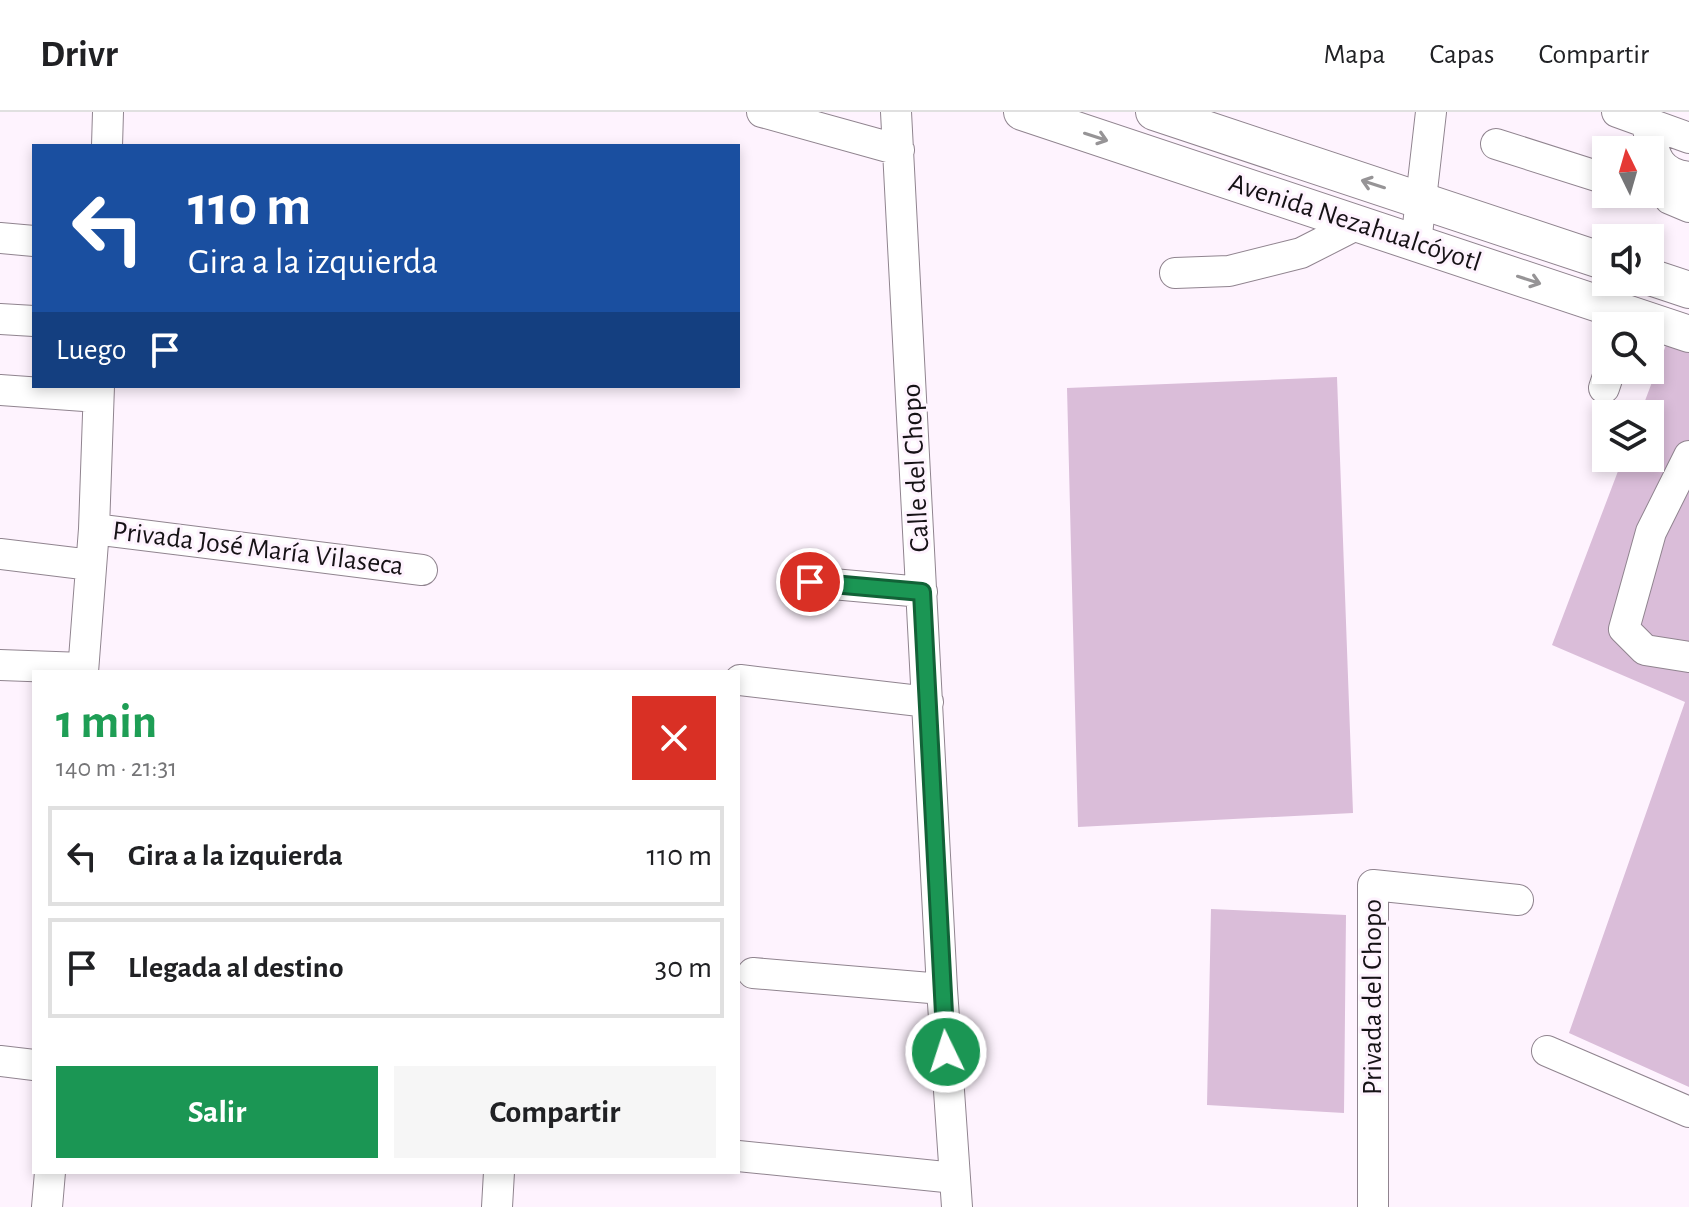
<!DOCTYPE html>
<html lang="es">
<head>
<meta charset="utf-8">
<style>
	body { margin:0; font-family:"Alegreya Sans",sans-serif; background:#f6f6f6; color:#202124; height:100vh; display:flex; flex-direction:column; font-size:30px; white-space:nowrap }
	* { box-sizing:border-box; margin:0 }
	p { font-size:26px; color:#757577 }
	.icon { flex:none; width:44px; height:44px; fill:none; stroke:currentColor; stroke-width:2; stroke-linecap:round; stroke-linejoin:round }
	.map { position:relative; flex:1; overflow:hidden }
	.drawer { position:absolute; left:32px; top:558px; width:708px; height:504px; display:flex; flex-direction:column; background:#fff; border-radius:0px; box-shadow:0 4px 12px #0003 }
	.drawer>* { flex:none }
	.hud { position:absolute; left:32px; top:32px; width:708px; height:244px; border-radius:0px; box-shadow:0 4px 12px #0003; background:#1a4fa0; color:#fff; overflow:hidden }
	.needle { width:52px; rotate:355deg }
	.fabs { position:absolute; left:1592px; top:24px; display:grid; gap:16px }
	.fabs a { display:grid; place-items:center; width:72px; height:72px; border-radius:0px; background:#fff; box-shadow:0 4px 12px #0003; font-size:40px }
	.pin { position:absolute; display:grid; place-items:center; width:68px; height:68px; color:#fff; margin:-34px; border:4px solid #fff; border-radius:50%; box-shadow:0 2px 8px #0007 }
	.me { position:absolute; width:88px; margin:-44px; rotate:356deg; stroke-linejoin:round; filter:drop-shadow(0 0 6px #0008) }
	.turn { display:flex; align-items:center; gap:28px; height:168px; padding:0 24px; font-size:36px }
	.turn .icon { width:104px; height:104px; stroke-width:2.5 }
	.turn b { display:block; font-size:56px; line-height:68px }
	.then { display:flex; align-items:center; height:76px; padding:0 24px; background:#0003; gap:16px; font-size:30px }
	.round { display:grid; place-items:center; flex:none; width:84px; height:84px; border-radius:0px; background:#f6f6f6 }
	.headline { display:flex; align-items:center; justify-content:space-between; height:136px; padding:0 24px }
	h1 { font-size:48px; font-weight:700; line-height:60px; color:#1e9e55 }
	.action { display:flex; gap:16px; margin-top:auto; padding:16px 24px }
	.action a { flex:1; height:92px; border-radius:0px; background:#1b9654; color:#fff; font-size:32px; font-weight:700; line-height:92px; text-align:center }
	.action a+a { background:#f6f6f6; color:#202124 }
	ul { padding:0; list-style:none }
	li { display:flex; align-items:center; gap:24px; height:100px; margin:0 16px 12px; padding:0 8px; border:4px solid #e0e0e0; border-radius:0px }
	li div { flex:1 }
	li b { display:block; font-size:30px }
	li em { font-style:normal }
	header { display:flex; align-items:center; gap:48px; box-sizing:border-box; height:112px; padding:0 40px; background:#fff; border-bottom:2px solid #e0e0e0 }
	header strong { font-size:38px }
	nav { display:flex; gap:44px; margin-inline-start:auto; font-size:28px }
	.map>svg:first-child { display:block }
	.green { fill:#dabdd9 }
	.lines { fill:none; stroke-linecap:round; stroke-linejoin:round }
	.minor-casing { stroke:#90848f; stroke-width:32 }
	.major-casing { stroke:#90848f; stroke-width:38 }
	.minor { stroke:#fff; stroke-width:30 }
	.major { stroke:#fff; stroke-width:36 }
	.oneway { stroke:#969496 }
	.route-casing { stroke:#126237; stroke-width:20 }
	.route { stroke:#1b9654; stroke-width:14 }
	.labels { text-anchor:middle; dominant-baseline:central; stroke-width:6; stroke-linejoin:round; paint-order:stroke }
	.street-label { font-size:28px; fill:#161216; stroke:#fef3fe }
</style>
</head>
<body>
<header>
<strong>Drivr</strong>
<nav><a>Mapa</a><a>Capas</a><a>Compartir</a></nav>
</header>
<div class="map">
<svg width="1689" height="1095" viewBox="0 0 1689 1095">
	<rect width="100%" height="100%" fill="#fef3fe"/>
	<path class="green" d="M1666,233l23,8v734l-120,-54 116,-331 -133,-57 71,-187h27v-44h-10z
		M1337,265l16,436 -275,14 -11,-439z
		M1211,797l135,6 -2,198 -137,-8z"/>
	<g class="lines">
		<g class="minor-casing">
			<path id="minor" d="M762,0l137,38
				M896,0l46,877 15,218
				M1617,0l72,26
				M1646,10c8,29 9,51 43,55
				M1496,32l110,35
				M107,34l1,-34
				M1675,64l-5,23 19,8
				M0,126l34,3
				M1416,131l15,-131
				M1175,161l54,-2 72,-18 57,-29
				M0,207l34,2
				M1604,276l6,-18
				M0,278l98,7
				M1689,344l-38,76 -27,97 21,21 44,7
				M94,417l328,41
				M0,442l91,11
				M810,470l112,10
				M0,553l83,3
				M83,560l11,-143 5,-143
				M740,568l188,22
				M753,861l189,16
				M1547,939l142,61
				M0,949l34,4
				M738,1044l217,22
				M47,1095l3,-35
				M497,1095l2,-35
				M1373,1095v-322l145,15"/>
		</g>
		<g class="major-casing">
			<path id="major" d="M1022,0l667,222
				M1154,0l452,150
				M1650,165l39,13"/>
		</g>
		<use href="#minor" class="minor"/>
		<use href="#major" class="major"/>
	</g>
	<defs><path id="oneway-shaft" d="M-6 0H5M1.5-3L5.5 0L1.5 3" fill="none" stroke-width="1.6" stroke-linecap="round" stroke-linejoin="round" transform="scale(2)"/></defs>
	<g class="oneway">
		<use href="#oneway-shaft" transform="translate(1096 25) rotate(18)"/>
		<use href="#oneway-shaft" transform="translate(1373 72) rotate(-162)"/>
		<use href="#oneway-shaft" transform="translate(1529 168) rotate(18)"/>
	</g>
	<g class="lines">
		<g class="route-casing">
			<path id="route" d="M810,470l112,10 24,460"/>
		</g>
		<use href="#route" class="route"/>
	</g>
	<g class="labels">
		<g class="street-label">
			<text transform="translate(1355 111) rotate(18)">Avenida Nezahualcóyotl</text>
			<text transform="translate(916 356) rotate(-93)">Calle del Chopo</text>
			<text transform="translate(258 437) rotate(7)">Privada José María Vilaseca</text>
			<text transform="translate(1373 885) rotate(-90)">Privada del Chopo</text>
		</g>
	</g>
</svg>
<div class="fabs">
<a><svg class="needle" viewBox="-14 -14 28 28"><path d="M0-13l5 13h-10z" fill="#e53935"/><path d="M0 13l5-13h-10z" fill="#757577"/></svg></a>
<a><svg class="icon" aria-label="sound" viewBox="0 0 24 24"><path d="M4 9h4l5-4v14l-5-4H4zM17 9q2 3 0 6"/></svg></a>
<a><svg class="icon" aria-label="search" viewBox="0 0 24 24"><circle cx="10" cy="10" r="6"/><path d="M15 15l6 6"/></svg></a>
<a><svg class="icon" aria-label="layers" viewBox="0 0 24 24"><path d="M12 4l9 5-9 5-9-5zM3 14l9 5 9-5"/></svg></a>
</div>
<div class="pin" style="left:810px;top:470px;background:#d93025"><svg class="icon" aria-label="arrive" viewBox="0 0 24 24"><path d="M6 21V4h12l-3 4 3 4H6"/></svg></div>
<svg class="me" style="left:946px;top:940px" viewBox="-20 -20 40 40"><circle r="17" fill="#1b9654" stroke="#fff" stroke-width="3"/><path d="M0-11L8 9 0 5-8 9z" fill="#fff"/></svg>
<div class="hud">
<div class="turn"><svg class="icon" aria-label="left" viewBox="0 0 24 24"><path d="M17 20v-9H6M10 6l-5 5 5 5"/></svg><div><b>110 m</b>Gira a la izquierda</div></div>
<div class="then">Luego<svg class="icon" aria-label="arrive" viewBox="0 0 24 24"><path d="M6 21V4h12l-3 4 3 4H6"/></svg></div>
</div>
<section class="drawer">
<div class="headline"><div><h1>1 min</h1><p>140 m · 21:31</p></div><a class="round" style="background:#d93025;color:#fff"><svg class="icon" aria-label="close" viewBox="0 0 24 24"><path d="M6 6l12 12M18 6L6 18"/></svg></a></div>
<ul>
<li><svg class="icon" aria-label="left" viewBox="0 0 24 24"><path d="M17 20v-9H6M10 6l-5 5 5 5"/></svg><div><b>Gira a la izquierda</b></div><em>110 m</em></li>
<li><svg class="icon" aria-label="arrive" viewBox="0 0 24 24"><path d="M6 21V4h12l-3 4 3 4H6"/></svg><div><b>Llegada al destino</b></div><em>30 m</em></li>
</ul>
<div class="action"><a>Salir</a><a>Compartir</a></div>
</section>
</div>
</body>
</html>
